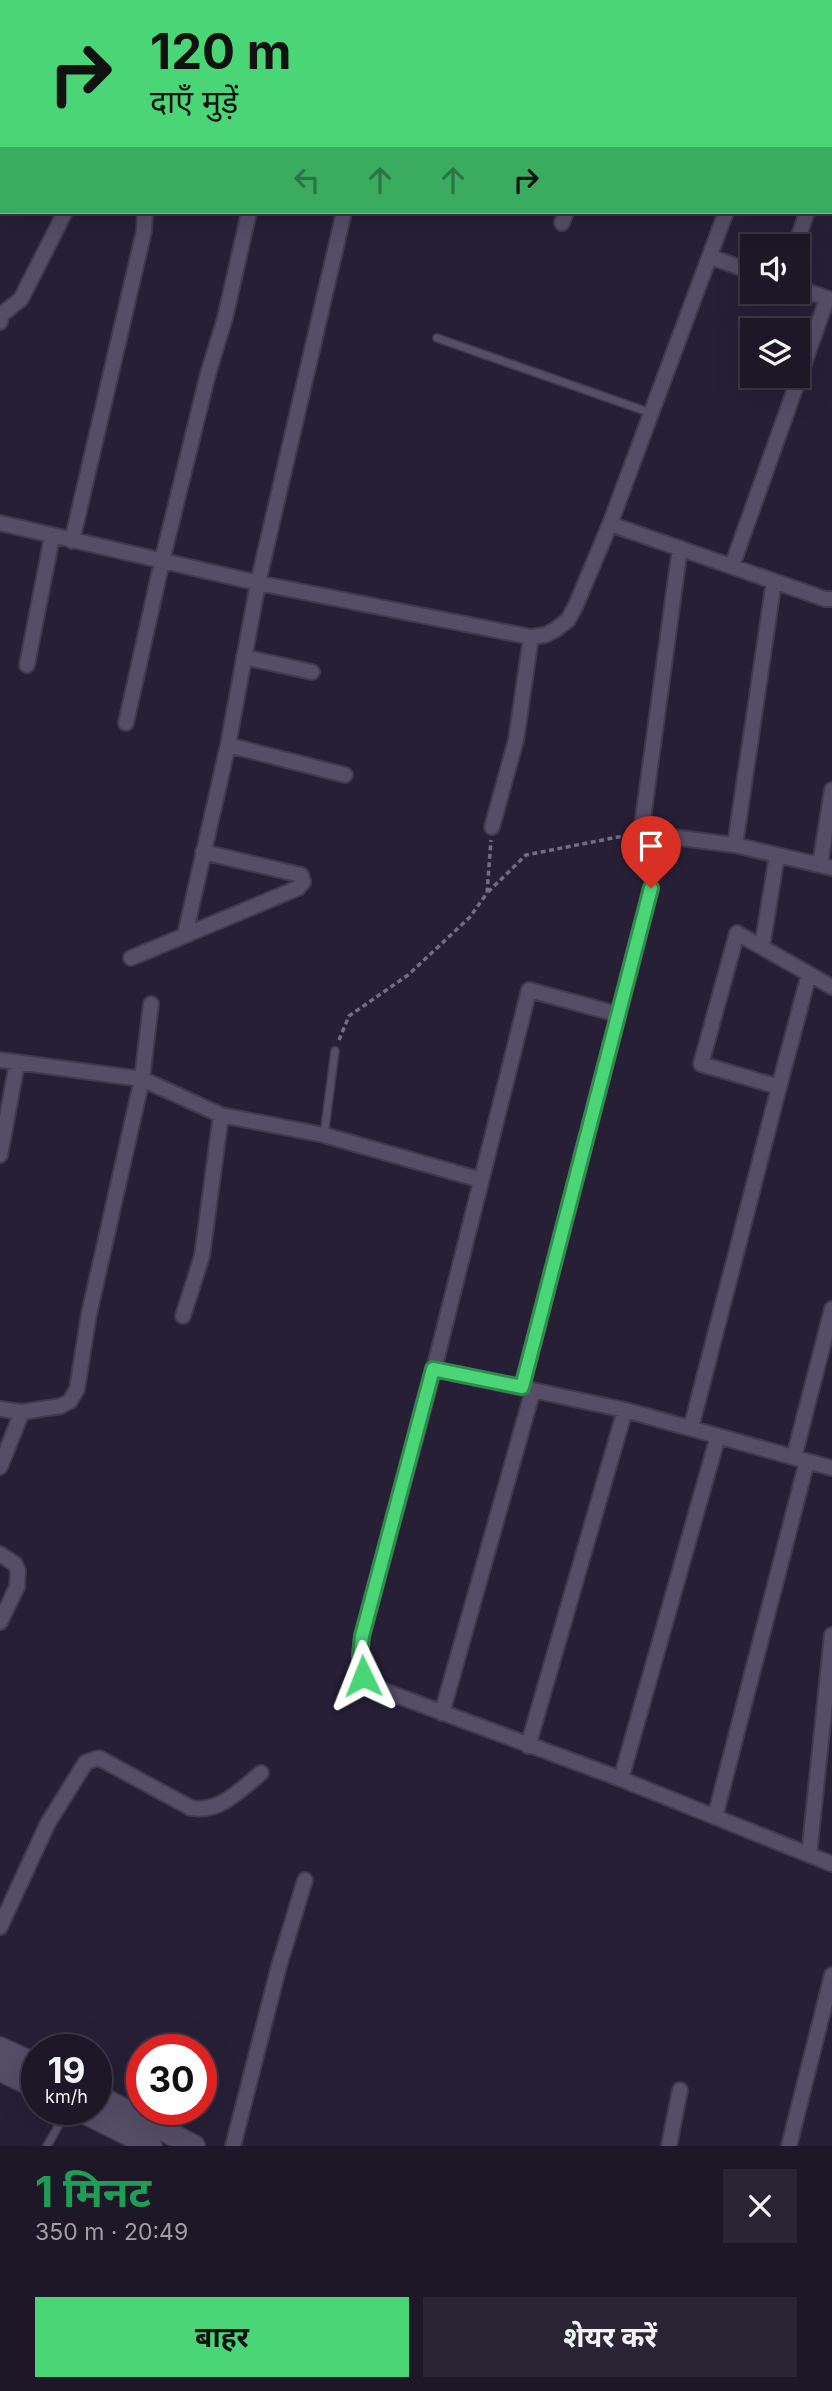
<!DOCTYPE html>
<html lang="hi">
<head>
<meta charset="utf-8">
<style>
	body { margin:0; font-family:Inter,"Noto Sans Devanagari",sans-serif; background:#2a2434; color:#f1f3f6; height:100vh; display:flex; flex-direction:column; font-size:26px; white-space:nowrap }
	* { box-sizing:border-box; margin:0 }
	p { font-size:23px; color:#a09fa8 }
	.icon { flex:none; width:38px; height:38px; fill:none; stroke:currentColor; stroke-width:2; stroke-linecap:round; stroke-linejoin:round }
	.map { position:relative; height:2146px; overflow:hidden }
	.sheet { display:flex; flex-direction:column; background:#1d1728; flex:1 }
	.sheet>* { flex:none }
	.top-card { position:absolute; left:0px; top:0px; width:833px; height:214px; box-shadow:0 7px 28px #0002,0 0 0 2px #3b3645; background:#4ad677; color:#111; overflow:hidden }
	.fabs { position:absolute; left:740px; top:234px; display:grid; gap:14px }
	.fabs a { display:grid; place-items:center; width:70px; height:70px; border-radius:0px; background:#1d1728; box-shadow:0 7px 28px #0002,0 0 0 2px #3b3645; font-size:35px }
	.speed { position:absolute; left:21px; top:2034px; display:flex; gap:14px; font-size:35px; font-weight:700; text-align:center }
	.speed>* { display:grid; place-content:center; width:91px; height:91px; border-radius:50%; background:#1d1728; box-shadow:0 7px 28px #0002,0 0 0 2px #3b3645; line-height:1 }
	.speed small { font-size:18px; font-weight:400 }
	.speed .limit { border:10px solid #d22; background:#fff; color:#111 }
	.pin { position:absolute; display:grid; place-items:center; width:60px; height:60px; color:#fff; margin:-72px -30px; border-radius:50% 50% 50% 0; rotate:-45deg; box-shadow:0 0 7px #0007 }
	.pin .icon { rotate:45deg }
	.me { position:absolute; width:77px; margin:-38px; rotate:358deg; stroke-linejoin:round; filter:drop-shadow(0 0 5px #0008) }
	.turn { display:flex; align-items:center; gap:24px; height:147px; padding:0 35px; font-size:32px }
	.turn .icon { width:91px; height:91px; stroke-width:2.5 }
	.turn b { display:block; font-size:49px; line-height:60px }
	.lanes { display:flex; align-items:center; height:66px; padding:0 35px; background:#0003; justify-content:center; gap:35px; direction:ltr }
	.lanes .off { opacity:.35 }
	.round { display:grid; place-items:center; flex:none; width:74px; height:74px; border-radius:0px; background:#2a2434 }
	.summary { display:flex; align-items:center; justify-content:space-between; height:119px; padding:0 35px }
	h1 { font-size:42px; font-weight:700; line-height:52px; color:#1e9e55 }
	.button { display:flex; gap:14px; margin-top:auto; padding:14px 35px }
	.button a { flex:1; height:80px; border-radius:0px; background:#4ad677; color:#111; font-size:28px; font-weight:700; line-height:80px; text-align:center }
	.button a+a { background:#2a2434; color:#f1f3f6 }
	.map>svg:first-child { display:block }
	.lines { fill:none; stroke-linecap:round; stroke-linejoin:round }
	.lane-casing { stroke:#41394d; stroke-width:10 }
	.street-casing { stroke:#41394d; stroke-width:18 }
	.secondary-casing { stroke:#41394d; stroke-width:24 }
	.path { stroke:#746d81; stroke-width:3.5; stroke-dasharray:5 3.5; stroke-linecap:butt }
	.lane { stroke:#564d67; stroke-width:7 }
	.street { stroke:#564d67; stroke-width:14 }
	.secondary { stroke:#564d67; stroke-width:21 }
	.route-casing { stroke:#308b4d; stroke-width:18 }
	.route { stroke:#4ad677; stroke-width:12 }
</style>
</head>
<body>
<div class="map">
<svg width="832" height="2146" viewBox="0 0 832 2146">
	<rect width="100%" height="100%" fill="#271f36"/>
	<g class="lines">
		<g class="lane-casing">
			<path id="lane" d="M437,338l214,75
				M324,1135l11,-84
				M47,2146l21,-37"/>
		</g>
		<g class="street-casing">
			<path id="street" d="M345,0l5,2
				M91,2l1,-2
				M180,2l1,-2
				M306,2v-2
				M790,2v-2
				M0,130l2,1
				M831,143l1,-3
				M344,212l-86,371 273,54 14,-2 10,-5 13,-10 8,-15 34,-81 116,-312
				M562,223l4,-11
				M795,247l12,-35
				M711,257l41,15
				M798,288l34,12
				M0,322l1,-7 20,-16 44,-87
				M0,523l258,60 -30,162 -43,190
				M610,524l215,75h7
				M72,541l72,-310 1,-19
				M680,548l-39,285 94,12 97,23
				M732,566l95,-267
				M244,657l68,15
				M27,665l25,-128
				M126,723l36,-162 46,-187 17,-56 24,-106
				M228,745l117,30
				M492,827l24,-87 15,-103
				M735,845l39,-264
				M820,865l12,-75
				M762,947l15,-92
				M131,958l167,-70 5,-6 -2,-7 -98,-23
				M809,974l-30,113 -78,-23 36,-131c32,18 63,36 95,54
				M0,1060l142,19 79,36 103,20 157,45
				M0,1155l17,-92
				M183,1316l19,-60 19,-141
				M434,1369l95,-379 88,24
				M522,1387l129,-499
				M0,1409l22,3 -22,55
				M22,1412l39,-6 9,-5 7,-12 12,-75 53,-235 9,-75
				M691,1428l88,-341
				M794,1457l38,-148
				M832,1468l-207,-58 -191,-41 -72,267 -2,20 3,20 19,14 239,89 211,85
				M0,1554l15,10 3,7 -1,16 -17,35
				M442,1713l91,-323
				M528,1746l97,-336
				M621,1779l97,-343
				M715,1817l92,-356
				M809,1855l23,-220
				M0,1927l48,-104 38,-61 13,-4 92,50c29,5 49,-18 70,-35
				M233,2146l46,-180 26,-86
				M669,2146l11,-56
				M789,2146l43,-171"/>
		</g>
		<g class="secondary-casing">
			<path id="secondary" d="M0,2048l37,17
				M0,2070l37,18
				M96,2095l98,51
				M77,2109l74,37"/>
		</g>
		<path class="path" d="M488,892l38,-37 102,-20
			M339,1040l10,-24 59,-41 62,-58 17,-24 4,-53"/>
		<use href="#lane" class="lane"/>
		<use href="#street" class="street"/>
		<use href="#secondary" class="secondary"/>
	</g>
	<g class="lines">
		<g class="route-casing">
			<path id="route" d="M363,1676l-3,-20 2,-20 71,-267 89,18 129,-499"/>
		</g>
		<use href="#route" class="route"/>
	</g>
</svg>
<div class="fabs">
<a><svg class="icon" aria-label="sound" viewBox="0 0 24 24"><path d="M4 9h4l5-4v14l-5-4H4zM17 9q2 3 0 6"/></svg></a>
<a><svg class="icon" aria-label="layers" viewBox="0 0 24 24"><path d="M12 4l9 5-9 5-9-5zM3 14l9 5 9-5"/></svg></a>
</div>
<div class="speed"><div>19<small>km/h</small></div><div class="limit">30</div></div>
<div class="pin" style="left:651px;top:888px;background:#d93025"><svg class="icon" aria-label="arrive" viewBox="0 0 24 24"><path d="M6 21V4h12l-3 4 3 4H6"/></svg></div>
<svg class="me" style="left:363px;top:1676px" viewBox="-20 -20 40 40"><path d="M0-17L14 15 0 8-14 15z" fill="#4ad677" stroke="#fff" stroke-width="4"/></svg>
<div class="top-card">
<div class="turn"><svg class="icon" aria-label="right" viewBox="0 0 24 24"><path d="M7 20v-9h11M14 6l5 5-5 5"/></svg><div><b>120 m</b>दाएँ मुड़ें</div></div>
<div class="lanes"><svg class="icon off" aria-label="left" viewBox="0 0 24 24"><path d="M17 20v-9H6M10 6l-5 5 5 5"/></svg><svg class="icon off" aria-label="ahead" viewBox="0 0 24 24"><path d="M12 20V5M6 11l6-6 6 6"/></svg><svg class="icon off" aria-label="ahead" viewBox="0 0 24 24"><path d="M12 20V5M6 11l6-6 6 6"/></svg><svg class="icon" aria-label="right" viewBox="0 0 24 24"><path d="M7 20v-9h11M14 6l5 5-5 5"/></svg></div>
</div>
</div>
<section class="sheet">
<div class="summary"><div><h1>1 मिनट</h1><p>350 m · 20:49</p></div><a class="round"><svg class="icon" aria-label="close" viewBox="0 0 24 24"><path d="M6 6l12 12M18 6L6 18"/></svg></a></div>
<div class="button"><a>बाहर</a><a>शेयर करें</a></div>
</section>
</body>
</html>
